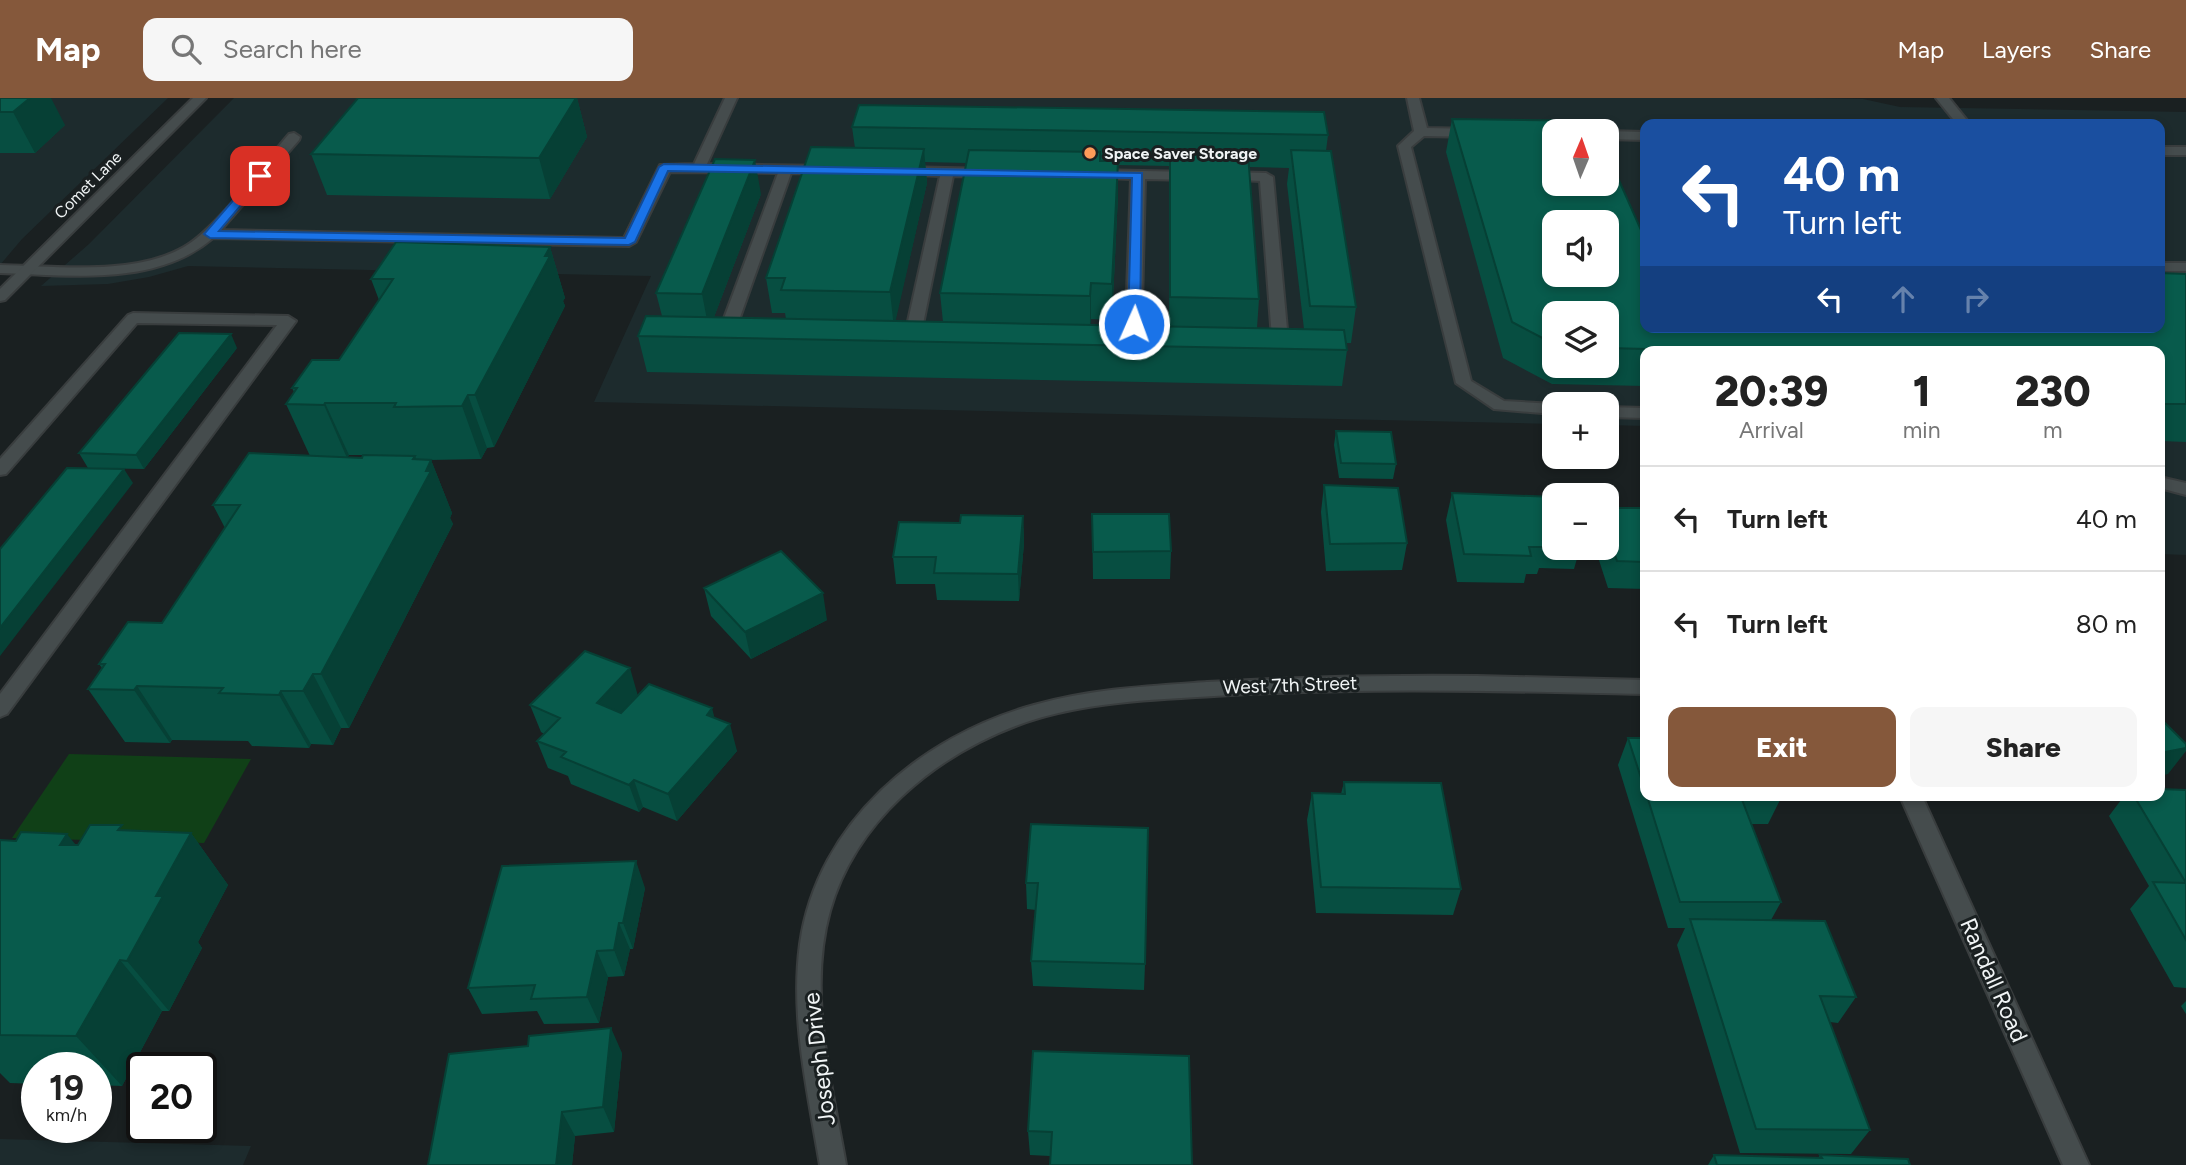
<!DOCTYPE html>
<html lang="en">
<head>
<meta charset="utf-8">
<style>
	body { margin:0; font-family:Figtree,sans-serif; background:#f6f6f6; color:#222; height:100vh; display:flex; flex-direction:column; font-size:26px; white-space:nowrap }
	* { box-sizing:border-box; margin:0 }
	p { font-size:23px; color:#767676 }
	.icon { flex:none; width:38px; height:38px; fill:none; stroke:currentColor; stroke-width:2; stroke-linecap:round; stroke-linejoin:round }
	.map { position:relative; flex:1; overflow:hidden }
	.side { position:absolute; left:1640px; top:248px; width:525px; height:455px; display:flex; flex-direction:column; background:#fff; border-radius:14px; box-shadow:0 4px 10px #0003 }
	.side>* { flex:none }
	.hud { position:absolute; left:1640px; top:21px; width:525px; height:214px; border-radius:14px; box-shadow:0 4px 10px #0003; background:#1a4fa0; color:#fff; overflow:hidden }
	.needle { width:46px; rotate:2deg }
	.controls { position:absolute; left:1542px; top:21px; display:grid; gap:14px }
	.controls a { display:grid; place-items:center; width:77px; height:77px; border-radius:14px; background:#fff; box-shadow:0 4px 10px #0003; font-size:35px }
	.speed { position:absolute; left:21px; top:954px; display:flex; gap:14px; font-size:35px; font-weight:700; text-align:center }
	.speed>* { display:grid; place-content:center; width:91px; height:91px; border-radius:50%; background:#fff; box-shadow:0 4px 10px #0003; line-height:1 }
	.speed small { font-size:18px; font-weight:400 }
	.speed .limit { border:4px solid #111; border-radius:10px; background:#fff; color:#111 }
	.pin { position:absolute; display:grid; place-items:center; width:60px; height:60px; color:#fff; margin:-30px; border-radius:14px; box-shadow:0 4px 10px #0006 }
	.me { position:absolute; width:77px; margin:-38px; rotate:2deg; stroke-linejoin:round; filter:drop-shadow(0 0 5px #0008) }
	.turn { display:flex; align-items:center; gap:24px; height:147px; padding:0 28px; font-size:32px }
	.turn .icon { width:91px; height:91px; stroke-width:2.5 }
	.turn b { display:block; font-size:49px; line-height:60px }
	.lanes { display:flex; align-items:center; height:66px; padding:0 28px; background:#0003; justify-content:center; gap:35px; direction:ltr }
	.lanes .off { opacity:.35 }
	.eta { display:flex; justify-content:space-evenly; align-items:center; height:119px; text-align:center }
	.eta b { font-size:42px; font-weight:800; line-height:49px }
	.cta { display:flex; gap:14px; margin-top:auto; padding:14px 28px }
	.cta a { flex:1; height:80px; border-radius:14px; background:#85583b; color:#fff; font-size:28px; font-weight:800; line-height:80px; text-align:center }
	.cta a+a { background:#f6f6f6; color:#222 }
	ul { padding:0; list-style:none }
	li { display:flex; align-items:center; gap:21px; height:105px; padding:0 28px; border-top:2px solid #e0e0e0 }
	li div { flex:1 }
	li b { display:block; font-size:26px }
	li em { font-style:normal }
	header { display:flex; align-items:center; gap:42px; box-sizing:border-box; height:98px; padding:0 35px; background:#85583b; color:#fff }
	header strong { font-size:33px }
	nav { display:flex; gap:38px; margin-inline-start:auto; font-size:24px }
	.search { width:490px; height:63px; background:#f6f6f6; display:flex; align-items:center; gap:18px; box-sizing:border-box; padding:0 24px; border-radius:14px; color:#767676; font-size:26px }
	.map>svg:first-child { display:block }
	.built { fill:#1d2b2d; fill-rule:evenodd }
	.green { fill:#104017 }
	.lines { fill:none; stroke-linecap:round; stroke-linejoin:round }
	.service-casing { stroke:#393d3e; stroke-width:4 }
	.minor-casing { stroke:#393d3e; stroke-width:4 }
	.service { fill:#454c4d; fill-rule:evenodd }
	.minor { fill:#454c4d; fill-rule:evenodd }
	.wall { fill:#074e41; fill-rule:evenodd }
	.shaded-wall { fill:#064035 }
	.building { fill:#085b4c; stroke:#064035; stroke-width:2; fill-rule:evenodd }
	.route { fill:#1a73e8; stroke:#114b97; stroke-width:2 }
	.poi-dot { fill:#fe9b59; stroke:#1a2021; stroke-width:2.5 }
	.labels { text-anchor:middle; dominant-baseline:central; stroke-width:6; stroke-linejoin:round; paint-order:stroke }
	.far-poi-label { font-size:16px; font-weight:bold; fill:#f0f4f5; stroke:#1a2021; text-anchor:start }
	.far-street-label { font-size:16px; fill:#f0f4f5; stroke:#1a2021 }
	.street-label { font-size:19px; fill:#f0f4f5; stroke:#1a2021 }
	.near-street-label { font-size:23px; fill:#f0f4f5; stroke:#1a2021 }
</style>
</head>
<body>
<header>
<strong>Map</strong>
<div class="search"><svg class="icon" aria-label="search" viewBox="0 0 24 24"><circle cx="10" cy="10" r="6"/><path d="M15 15l6 6"/></svg>Search here</div>
<nav><a>Map</a><a>Layers</a><a>Share</a></nav>
</header>
<div class="map">
<svg width="2186" height="1067" viewBox="0 0 2186 1067">
	<rect width="100%" height="100%" fill="#1a2021"/>
	<path class="built" d="M0,0h168l-146,141 -22,26z
		M234,0h1581l48,1 37,8 286,5v443l-26,-1v-202h-515v74l-38,-1 -1,-21h-52v20l-960,-22 57,-126 -463,-10 -39,11 -41,7 -67,2 48,-42zM1645,26h515v203h-515zM1554,33h52v53h-52zM1554,124h52v53h-52zM1554,215h52v53h-52z
		M0,1041l251,7 -8,19h-243z"/>
	<path class="green" d="M69,656l182,5 -47,84 -192,-5z"/>
	<g class="lines">
		<g class="service-casing">
			<path id="service" d="M725,0h12l-30,66 120,2 7,4 -7,4 -36,-1 -59,167 -8,5 -8,-5 62,-167 -108,-1 -34,70 -7,4 -416,-8c-57,49 -143,37 -213,35v-8c56,1 134,11 184,-18 32,-18 79,-83 105,-113l5,-1 6,4 -1,3 -78,90 403,8 36,-73 34,-1z
				M1407,0h12l8,30 49,1 6,4 -6,4 -52,-1 -13,11 60,234 33,20 51,3 -1,10 -60,-5 -38,-26 -58,-237 16,-15z
				M1936,0h13l21,26h-13z
				M1606,33l39,1v8l-39,-1z
				M2160,49h26v8h-26z
				M903,69l88,2 7,4 -7,4 -38,-1 -34,168 -8,5 -8,-5 37,-168 -42,-2 -2,-3z
				M1092,72l102,2 7,4 -7,4 -49,-1 -4,169 -8,5 -8,-5 6,-169 -44,-2v-6z
				M1225,74l41,1 7,4 16,174 -2,3h-12l-2,-3 -13,-170 -40,-2v-6z
				M2160,165h26v8h-26z
				M133,215l155,3 8,5 -289,393 -7,3v-23l277,-369 -140,-2 -131,151 -6,1v-16l128,-144z
				M1606,309l39,1v10l-39,-1z
				M2160,379l26,6v12l-26,-7z"/>
		</g>
		<g class="minor-casing">
			<path id="minor" d="M193,0h13l-201,202 -5,1v-12z
				M1477,578l168,4v14c-144,-3 -288,-7 -431,2 -65,4 -134,6 -196,29 -85,32 -163,97 -188,186 -23,82 2,173 16,254h-26c-12,-72 -30,-147 -20,-221 17,-121 121,-208 234,-239 56,-16 115,-19 173,-23 90,-5 180,-7 270,-6z
				M1900,698h22l167,369h-26z"/>
		</g>
		<use href="#service" class="service"/>
		<use href="#minor" class="minor"/>
	</g>
	<path class="wall" d="M0,0l65,27 -30,28h-35z
		M358,0h219l10,39 -37,62 -223,-4 -16,-41z
		M1452,21l193,208 541,-53v168l-26,-1v-89h-515v34l-93,-2 -49,-26 -57,-206zM1554,215h52v53h-52z
		M852,29l476,8 -2,16 30,156 -5,36h-5l1,7 -5,36 -695,-14 -9,-36 24,-20 -6,-23 105,-99 -47,123 72,2 -1,-6h-13l-6,-35 89,-130zM925,64l42,1 -27,130 3,29 -48,-1 32,-138zM1118,67l52,1 -1,160 -79,-1 1,-6 21,1 6,-125zM1249,69l40,1 -2,16 17,145 -47,-1 2,-29z
		M550,149l15,51 -2,3 2,5 -71,141 -7,1 -6,11 -51,1h1l21,53 -2,5 3,6 -104,204h-8l-8,17 -22,-1 -2,4 -57,-2 -4,-5 -76,-1 -2,3 -45,-1 -37,-53 14,-21 -3,-4 63,-41 63,-95 -12,-23 97,-49 -24,-52 8,-12 -2,-4 47,-28 40,-60 -8,-21zM349,357h14l-1,3 -15,-1z
		M237,250l-93,121 -56,-1 -9,-15z
		M1336,333l60,33 -3,15 -54,-1 -5,-33z
		M1324,387l83,58 -5,27 -76,1 -5,-59z
		M1452,395l102,4v51h26l-6,21 -35,-1 -2,6h-11l-2,9 -67,-1 -11,-62z
		M1606,410h39v81l-37,-1 -13,-40h11z
		M1092,416l79,37 -1,28h-77z
		M1023,418l1,27 -5,58 -82,-1 -2,-16h-39l-3,-27 67,-34z
		M704,490l123,32 -76,39 -40,-43z
		M638,597l77,23 22,33 -60,70 -34,-14 -4,5 -68,-28 -3,-8 -20,-8 -11,-27 7,-7 -3,-2 -11,-27z
		M1628,640h17v58h137l-14,28h-17l30,78 -10,18 85,77 -18,26 -8,-1 40,108 -19,24 -111,-1 -63,-208 8,-17h-17l-50,-163z
		M1344,684l117,107 -8,26 -137,-2 -9,-93 5,-27 29,1z
		M2186,692v198l-12,-1 -44,-78 19,-23 -40,-70 15,-20h10z
		M1031,726l114,140 -1,26 -111,-4 -2,-25 5,-51 -9,-1 -1,-26z
		M126,733l65,2 37,52 -30,57 4,6 -33,63h-7l-40,75 -26,-1v-17h-59v16l-27,-1 -10,-10v-233l77,5z
		M645,790l-12,61h-3l-6,27 -16,1 -9,46 -55,1 -7,-13 -55,3 -14,-26z
		M2186,903v13l-5,-8z
		M622,955l-8,79 -39,4 -3,29h-144z
		M1189,958l-139,100 -20,-1 -2,-24z
		M1714,1057l104,3 2,-3 90,10h-202z"/>
	<path class="shaded-wall" d="M30,0h21l14,27 -30,28 -22,-41z
		M576,0h1l10,39 -37,62 -11,-41z
		M924,51l3,34 -33,145 -4,-36z
		M755,62l6,34 -52,136 -7,-36z
		M1118,63v34l-6,125v-36z
		M550,149l15,51 -2,3 2,5 -71,141 -19,-52z
		M1091,185v36l-1,12v-35z
		M231,236l6,14 -93,121 -8,-14z
		M468,297l19,53 -6,11 -19,-53z
		M325,305l24,52 -2,3 -23,-53z
		M415,358l10,26 1,-11 5,-11 21,53 -2,5 3,6 -104,204 -28,-54z
		M124,371l9,14 -133,173v-28z
		M1023,418l1,27 -5,58 -1,-27z
		M823,495l4,27 -76,39 -6,-27z
		M630,570l8,28 -32,34 -9,-27z
		M313,576l28,54 -8,17 -30,-54z
		M137,588l35,54 -2,3 -36,-53z
		M281,593l30,53 -2,4 -30,-53z
		M712,610l7,27 11,-11 7,27 -60,70 -9,-27 39,-79z
		M2186,650v3l-18,23 -8,2v-23z
		M634,682l9,27 -4,5 -10,-27z
		M191,735l37,52 -30,57 4,6 -33,63 -42,-50 29,-65z
		M67,736l42,52 -49,-41z
		M636,763l9,27 -12,61 -10,-26z
		M619,825l11,26 -6,27 -10,-26z
		M597,853l11,26 -9,46 -12,-26z
		M120,862l42,51 -40,75 -46,-50z
		M611,930l11,25 -8,79 -11,-25z
		M562,1014l13,24 -3,29h-16z"/>
	<path class="building" d="M0,0h30l-17,14h-13z
		M358,0h218l-37,60 -228,-4z
		M859,7l465,7 4,23 -476,-8z
		M1452,21l141,2 5,10h-44v53h52v-33l39,88v88h515v-54l26,1v130h-26v-52h-388l-166,-4v-35h-52v31l-42,-22zM1554,124h52v53h-52z
		M811,49l113,2 -34,143 -109,-2 4,-12h-19z
		M969,52l131,2v9h18l-6,123 -21,-1 -1,13 -150,-3z
		M1291,52l40,1 25,156 -46,-1z
		M1170,55l78,1 11,145 -89,-2z
		M715,61l40,1 -53,134 -46,-1z
		M396,144l154,5 -5,9h5l-75,139h-7l-6,11 -68,1 2,-4h-71l-1,2 -38,-1 11,-16h-5l20,-28h27l54,-81h-22z
		M646,218l698,14 3,20 -709,-14z
		M179,235l52,1 -95,121 -57,-2z
		M1336,333l55,1 5,32 -55,-1z
		M249,355l113,5 1,-3 52,1 -2,3 18,1 -5,11h5l-110,203h-8l-10,17h-22l-2,4 -60,-2 4,-5 -86,-2 -3,4 -46,-1 17,-25h-6l29,-42 34,1 78,-118h-27z
		M67,370l57,1 -124,159v-79z
		M1324,387l74,3 9,55 -77,1z
		M1452,395l102,4v44h-11l2,6h-16l2,9 -67,-2z
		M1606,410h39v54l-28,-1 -11,-32z
		M1092,416h77l2,37 -78,1z
		M961,417l62,1 -5,58 -84,-1 2,-16h-43l6,-35 61,1z
		M781,453l42,42 -78,39 -41,-44z
		M585,553l45,17 -33,35 24,10 28,-29 63,24 -5,7 23,9 -62,70 -34,-14 -5,5 -68,-28 5,-5 -29,-11 23,-23 -30,-13z
		M2160,620l26,26v4l-26,5z
		M1628,640h17v52z
		M1344,684l97,1 20,106 -140,-2 -9,-94 33,1z
		M2160,691l26,1v150l-33,-58 33,1 -52,-87h26z
		M1647,698h135l-41,1 40,105h-101z
		M1031,726l117,4 -3,136 -114,-3 7,-78h-12z
		M90,727h32l-4,5 73,3 -35,63h7l-36,65 -7,-1 -44,76 -76,-1v-195l16,1 5,-9 46,2 -7,11h18z
		M636,763l-13,62h-4l-5,27 -17,1 -10,46 -56,2 4,-14 -67,3 34,-122z
		M1690,821l135,2 31,76 -36,-1 50,134 -114,-1z
		M611,930l-8,79 -41,5 -6,53h-128l21,-111 79,-8 1,-10z
		M1033,953l156,5 3,109h-142l2,-33 -24,-1z
		M1714,1057l108,3 -2,-3 88,4 2,6h-193z"/>
	<path class="route" d="M664,66l478,9 -2,151 -6,3 -6,-3 4,-146 -464,-7 -33,71 -6,3 -419,-7 -6,-4 52,-60 4,-1 6,3 -2,2 -45,53 406,7 34,-71z"/>
	<circle class="poi-dot" cx="1090" cy="55" r="7"/>
	<g class="labels">
		<g class="far-poi-label">
			<text x="1104" y="55">Space Saver Storage</text>
		</g>
		<g class="far-street-label">
			<text transform="translate(88 87) rotate(-45)">Comet Lane</text>
		</g>
		<g class="street-label">
			<text transform="translate(1290 587) rotate(-2)">West 7th Street</text>
		</g>
		<g class="near-street-label">
			<text transform="translate(1994 882) rotate(66)">Randall Road</text>
			<text transform="translate(819 961) rotate(-97)">Joseph Drive</text>
		</g>
	</g>
</svg>
<div class="controls">
<a><svg class="needle" viewBox="-14 -14 28 28"><path d="M0-13l5 13h-10z" fill="#e53935"/><path d="M0 13l5-13h-10z" fill="#767676"/></svg></a>
<a><svg class="icon" aria-label="sound" viewBox="0 0 24 24"><path d="M4 9h4l5-4v14l-5-4H4zM17 9q2 3 0 6"/></svg></a>
<a><svg class="icon" aria-label="layers" viewBox="0 0 24 24"><path d="M12 4l9 5-9 5-9-5zM3 14l9 5 9-5"/></svg></a>
<a>+</a>
<a>−</a>
</div>
<div class="speed"><div>19<small>km/h</small></div><div class="limit">20</div></div>
<div class="pin" style="left:260px;top:78px;background:#d93025"><svg class="icon" aria-label="arrive" viewBox="0 0 24 24"><path d="M6 21V4h12l-3 4 3 4H6"/></svg></div>
<svg class="me" style="left:1134px;top:226px" viewBox="-20 -20 40 40"><circle r="17" fill="#1a73e8" stroke="#fff" stroke-width="3"/><path d="M0-11L8 9 0 5-8 9z" fill="#fff"/></svg>
<div class="hud">
<div class="turn"><svg class="icon" aria-label="left" viewBox="0 0 24 24"><path d="M17 20v-9H6M10 6l-5 5 5 5"/></svg><div><b>40 m</b>Turn left</div></div>
<div class="lanes"><svg class="icon" aria-label="left" viewBox="0 0 24 24"><path d="M17 20v-9H6M10 6l-5 5 5 5"/></svg><svg class="icon off" aria-label="ahead" viewBox="0 0 24 24"><path d="M12 20V5M6 11l6-6 6 6"/></svg><svg class="icon off" aria-label="right" viewBox="0 0 24 24"><path d="M7 20v-9h11M14 6l5 5-5 5"/></svg></div>
</div>
<section class="side">
<div class="eta">
<div><b>20:39</b><p>Arrival</p></div>
<div><b>1</b><p>min</p></div>
<div><b>230</b><p>m</p></div>
</div>
<ul>
<li><svg class="icon" aria-label="left" viewBox="0 0 24 24"><path d="M17 20v-9H6M10 6l-5 5 5 5"/></svg><div><b>Turn left</b></div><em>40 m</em></li>
<li><svg class="icon" aria-label="left" viewBox="0 0 24 24"><path d="M17 20v-9H6M10 6l-5 5 5 5"/></svg><div><b>Turn left</b></div><em>80 m</em></li>
</ul>
<div class="cta"><a>Exit</a><a>Share</a></div>
</section>
</div>
</body>
</html>
